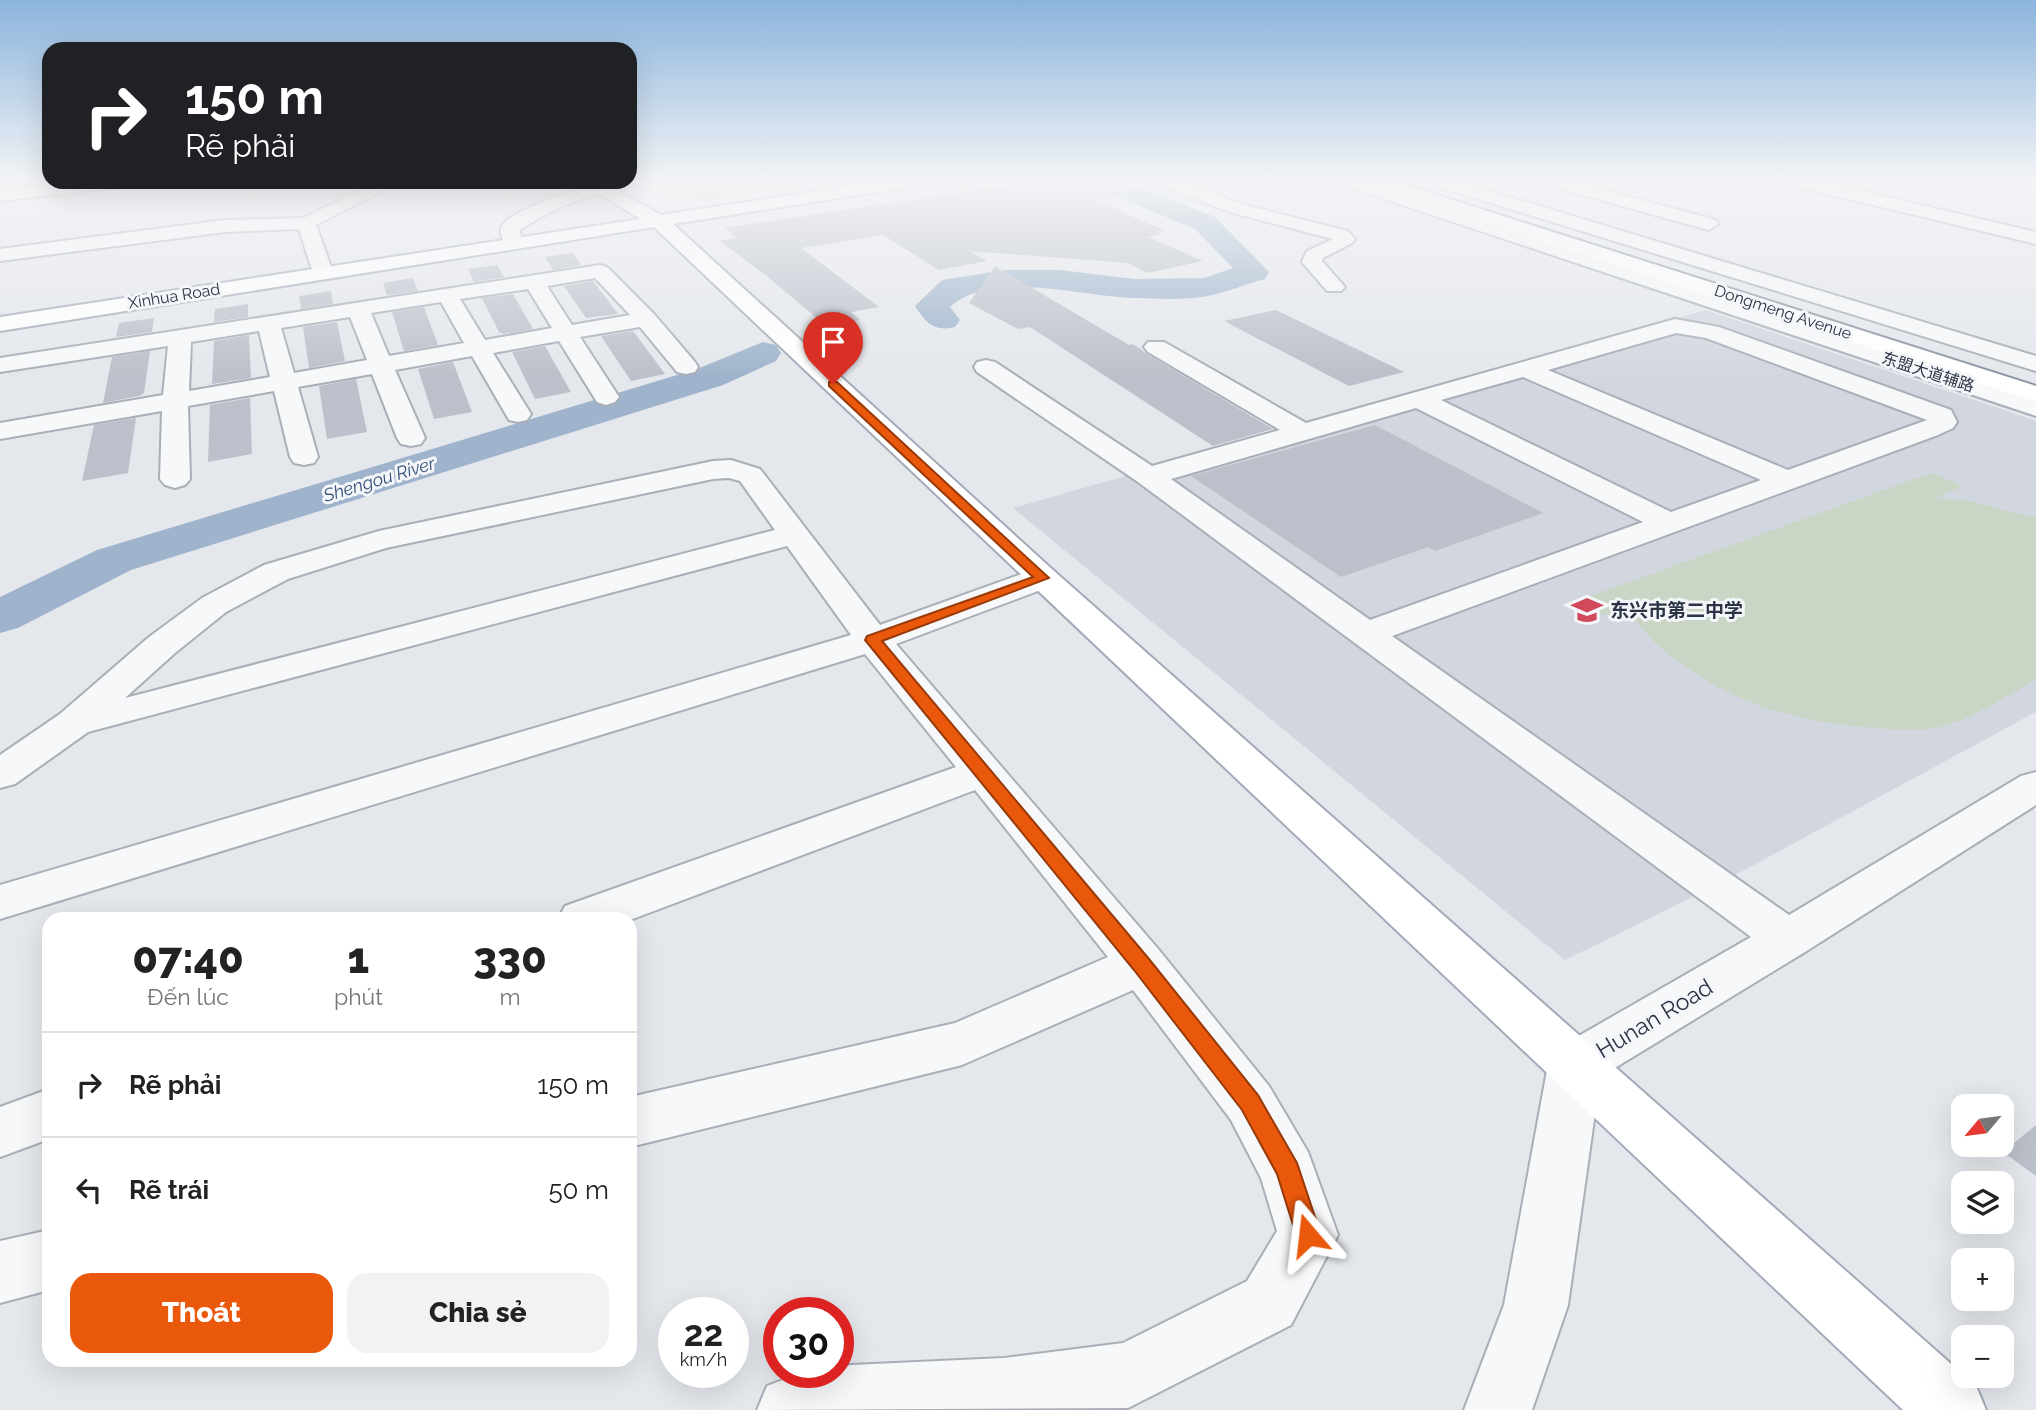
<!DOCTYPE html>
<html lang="vi">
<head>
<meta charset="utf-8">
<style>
	body { margin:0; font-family:Raleway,"Noto Sans SC",sans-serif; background:#f2f2f2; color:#222; height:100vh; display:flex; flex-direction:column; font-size:26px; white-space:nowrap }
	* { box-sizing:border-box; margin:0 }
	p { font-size:23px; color:#767676 }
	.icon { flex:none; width:38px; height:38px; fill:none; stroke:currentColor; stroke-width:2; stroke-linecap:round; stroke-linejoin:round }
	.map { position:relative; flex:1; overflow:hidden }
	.drawer { position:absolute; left:42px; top:912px; width:595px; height:455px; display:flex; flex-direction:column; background:#fff; border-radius:21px; box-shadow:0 7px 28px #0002 }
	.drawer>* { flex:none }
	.top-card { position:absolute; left:42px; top:42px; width:595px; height:147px; border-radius:21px; box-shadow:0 7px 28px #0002; background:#202124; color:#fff; overflow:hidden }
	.needle { width:46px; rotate:241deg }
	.buttons { position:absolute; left:1951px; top:1094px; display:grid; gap:14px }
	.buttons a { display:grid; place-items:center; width:63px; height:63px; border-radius:14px; background:#fff; box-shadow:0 7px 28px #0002; font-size:35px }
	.speed { position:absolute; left:658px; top:1297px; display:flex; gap:14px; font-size:35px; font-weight:700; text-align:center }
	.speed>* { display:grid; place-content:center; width:91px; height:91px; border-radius:50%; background:#fff; box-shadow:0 7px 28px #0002; line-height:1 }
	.speed small { font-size:18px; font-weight:400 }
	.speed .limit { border:10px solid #d22; background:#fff; color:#111 }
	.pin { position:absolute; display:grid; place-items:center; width:60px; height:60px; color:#fff; margin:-72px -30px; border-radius:50% 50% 50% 0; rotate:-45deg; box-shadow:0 0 7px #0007 }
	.pin .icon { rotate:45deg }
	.me { position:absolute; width:77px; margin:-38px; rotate:343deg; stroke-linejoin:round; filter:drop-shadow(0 0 5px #0008) }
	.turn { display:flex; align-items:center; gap:24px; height:147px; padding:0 28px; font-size:32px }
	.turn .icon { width:91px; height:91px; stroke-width:2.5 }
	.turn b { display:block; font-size:49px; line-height:60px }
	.eta { display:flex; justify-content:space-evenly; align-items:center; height:119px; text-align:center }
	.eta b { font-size:42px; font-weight:800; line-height:49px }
	.primary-button { display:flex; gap:14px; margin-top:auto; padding:14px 28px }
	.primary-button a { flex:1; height:80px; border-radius:21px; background:#ea580c; color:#fff; font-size:28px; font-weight:800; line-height:80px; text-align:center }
	.primary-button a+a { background:#f2f2f2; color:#222 }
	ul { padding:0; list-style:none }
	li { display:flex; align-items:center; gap:21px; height:105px; padding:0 28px; border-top:2px solid #e0e0e0 }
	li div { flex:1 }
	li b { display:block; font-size:26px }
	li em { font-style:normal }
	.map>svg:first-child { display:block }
	.built { fill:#d2d6de }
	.green { fill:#c9d6c5 }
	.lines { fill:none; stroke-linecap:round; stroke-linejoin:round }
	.river { fill:#9fb4cc; fill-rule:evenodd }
	.building { fill:#bbc0ca }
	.minor-casing { stroke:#a9aeb7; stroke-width:4 }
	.major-casing { stroke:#a3abb8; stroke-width:4 }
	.highway-casing { stroke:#8b94a3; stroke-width:4 }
	.minor { fill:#f7f8fa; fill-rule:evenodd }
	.major { fill:#fff; fill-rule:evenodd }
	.highway { fill:#fff; fill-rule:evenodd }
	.route { fill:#ea580c; stroke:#983908; stroke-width:2 }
	.labels { text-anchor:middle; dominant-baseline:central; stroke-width:6; stroke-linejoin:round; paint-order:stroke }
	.far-street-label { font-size:16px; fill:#2b3445; stroke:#f4f6f9 }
	.far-water-label { font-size:18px; font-style:italic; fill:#34527a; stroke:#f4f6f9 }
	.poi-label { font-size:19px; font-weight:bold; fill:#2b3445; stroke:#f4f6f9; text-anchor:start }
	.near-street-label { font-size:23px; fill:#2b3445; stroke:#f4f6f9 }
</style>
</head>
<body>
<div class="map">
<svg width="2036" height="1410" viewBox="0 0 2036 1410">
	<rect width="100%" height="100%" fill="#e4e7ec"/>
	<path class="built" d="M1706,310l330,111v291l-321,174 -150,74 -552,-452z"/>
	<path class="green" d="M641,179h213l-142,21 -36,-2z
		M1931,473l32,13 -28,12 35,3 66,17v162c-27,14 -56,34 -85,44 -23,8 -50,6 -74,4 -71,-4 -136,-21 -194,-63 -22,-16 -42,-32 -54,-57l-25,7 -27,-14z"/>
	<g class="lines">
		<path class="river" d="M1083,179h34l98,38 54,55 -4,7c-19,5 -38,13 -57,17 -22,4 -48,3 -70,2 -53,0 -145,-30 -188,9l10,13 -5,7c-21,5 -29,-4 -40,-21l27,-26 64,-10h54l75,9 69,-1 29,-10 -38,-39 -109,-45z
			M763,342l13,3 5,8 -5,8 -53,24 -592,185 -113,58 -18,5v-36l97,-47 600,-181z"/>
	</g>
	<path class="building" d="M1051,179h79l1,15 -38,6 71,30 -7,2 5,2 -14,3 55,24 -56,12 -19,-10 -159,-12 18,10 -48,9 -56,-35 -82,13 78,59 -28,5 9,8 -34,6 -58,-49 -48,-36 18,-3 -14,-10z
		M573,253l8,12 -28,5 -8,-13z
		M497,265l7,12 -30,5 -6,-13z
		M995,266l134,79 4,-1 14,10 126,75 -60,17 -183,-119 -12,2 -49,-26z
		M413,278l5,13 -31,4 -4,-12z
		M593,281l25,33 -32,4 -22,-32z
		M331,291l2,13 -32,5 -2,-13z
		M513,294l20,35 -30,5 -4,-2 -17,-34z
		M248,304v13l-34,5 1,-13z
		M424,307l14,38 -34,6 -12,-39z
		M1276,310l128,62 -55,14 -125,-65z
		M154,318l-2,14 -36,5 3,-14z
		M337,322l8,39 -36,7 -6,-41z
		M633,331l4,5 28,38 -34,7 -30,-45z
		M249,335l2,43 -39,6 2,-43z
		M545,346l26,46 -36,7 -23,-47z
		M150,351l-6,42 -5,3 -36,7 9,-46z
		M453,362l19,50 -38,7 -16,-50z
		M356,379l11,53 -40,7 -8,-53z
		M250,398l2,56 -44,8 2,-57z
		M136,418l-8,55 -46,8 12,-56z
		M1375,425l168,88 -108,38 -7,-4 -87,30 -150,-101z
		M2036,1125v51l-33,-24z"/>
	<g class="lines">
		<g class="minor-casing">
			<path id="minor" d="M1151,179h24l70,26 103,26 7,8 -3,4 -29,15 -1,3 23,26 -4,4h-14l-25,-29 5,-11 26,-12 -100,-26 -80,-30z
				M1334,179h25l677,220v17l-700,-233z
				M1424,179h26l586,177v15l-610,-188z
				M1537,179h27l152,41 2,4 -9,6 -170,-47z
				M1780,179h30l226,53v12l-254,-61z
				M79,182h53l-8,5 -124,14v-10z
				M378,182h21l-83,43 15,42 -3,4h-14l-3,-4 -12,-38 -74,3 -225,29v-12l225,-29 78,-2z
				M600,183l8,5 -2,4c-32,7 -59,20 -86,38l1,8 -3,4h-14c-2,-5 -5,-11 -2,-16 10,-17 78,-38 98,-43z
				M600,265l7,2 47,47 41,48 3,5 -3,5 -9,2 -9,-2 -37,-45 -60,10 39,60 -4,5 -9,3 -9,-3 -38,-61 -66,12 38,61 -4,6 -9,2 -9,-2 -37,-64 -77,14 30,68 -4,6 -10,2 -10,-2 -4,-6 -25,-64 -74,13 20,70 -4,6 -10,2 -10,-2 -4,-6 -16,-66 -86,15 2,73 -5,6 -10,3 -10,-3 -5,-6 2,-68 -162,28v-16l163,-28 5,-49 -168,26v-14zM595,278l35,37 -58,10 -25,-39zM528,289l24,39 -67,12 -25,-41zM441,302l23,41 -75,13 -18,-43zM350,317l17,43 -73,13 -13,-45zM259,331l11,46 -81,14 2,-49z
				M1675,319l44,8 232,83 6,12 -4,6 -15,7 -546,201 397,279 232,-139 15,-4v33l-231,147 -205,125 -32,228 -36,105h-68l40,-105 44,-240 8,-16 195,-112 -613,-455 -161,-110 -3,-5 3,-5 9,-2 9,2 157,104 128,-36 -132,-78 -4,-5 4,-5h16l142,81zM1676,333l30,5 221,82 -139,50 -240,-100zM1523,377l238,103 -90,32 -230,-112zM1416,408l227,114 -273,98 -199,-141z
				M731,460l29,9 120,156 150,-54 12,-3 12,3 5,7 -5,7 -158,59 263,306 110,136 39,66 30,83 -47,90 -163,83 -371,2 10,-24c24,-10 45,-14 71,-14v-4l13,-3 153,-7 119,-15 124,-62 30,-50 -16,-53 -30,-58 -98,-130 -171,75 -332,82v-50l325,-74 153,-66 -133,-167 -345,130 -72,-1 7,-13 391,-139 -91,-113 -865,265v-34l851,-250 -64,-89 -699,186 -73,52 -15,4v-33l60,-41 89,-77 53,-39 62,-33 115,-34 334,-70zM729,478l11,3 35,49 -650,168 50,-45 51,-41 62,-33 98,-31 327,-69z
				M49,1089v50l-49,18v-50z
				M49,1230v60l-49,13v-62z"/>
		</g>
		<g class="major-casing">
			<path id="major" d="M896,179h41l-8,5 -256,40 381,347 922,815 10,24h-83l-1249,-1183 -654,104v-14l640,-98 -59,-37h20l60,33z"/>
		</g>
		<g class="highway-casing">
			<path id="highway" d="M1362,179h25l649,207v16l-672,-219z"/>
		</g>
		<use href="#minor" class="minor"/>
		<use href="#major" class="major"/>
		<use href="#highway" class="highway"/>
	</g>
	<linearGradient id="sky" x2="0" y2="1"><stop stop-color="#8bb4dd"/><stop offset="0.48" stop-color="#f3f4f6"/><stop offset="1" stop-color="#f3f4f6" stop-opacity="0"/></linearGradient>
	<rect width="2036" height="376" fill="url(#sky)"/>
	<path class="route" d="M829,382h8l212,196 -167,63 267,318 109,136 39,68 24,72 -4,9 -9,3 -9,-3 -22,-70 -35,-64 -108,-140 -269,-330 2,-4 166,-59 -204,-191z"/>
	<defs>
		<g id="school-bare" transform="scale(2.415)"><path d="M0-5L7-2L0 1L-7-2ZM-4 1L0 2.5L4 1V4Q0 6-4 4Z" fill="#d1495b" stroke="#f4f6f9" stroke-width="2.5" paint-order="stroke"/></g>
	</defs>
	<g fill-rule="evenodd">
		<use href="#school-bare" x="1587" y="610"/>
	</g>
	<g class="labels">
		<g class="far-street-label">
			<text transform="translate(174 296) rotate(-9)">Xinhua Road</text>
			<text transform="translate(1783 312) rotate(18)">Dongmeng Avenue</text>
			<text transform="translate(1928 372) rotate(18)">东盟大道辅路</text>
		</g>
		<g class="far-water-label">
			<text transform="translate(379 479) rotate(-17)">Shengou River</text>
		</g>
		<g class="poi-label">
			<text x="1610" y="610">东兴市第二中学</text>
		</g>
		<g class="near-street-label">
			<text transform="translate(1654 1018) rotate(-31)">Hunan Road</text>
		</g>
	</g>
</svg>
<div class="buttons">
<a><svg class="needle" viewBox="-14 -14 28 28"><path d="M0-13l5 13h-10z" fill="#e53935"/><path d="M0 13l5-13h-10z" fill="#767676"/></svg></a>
<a><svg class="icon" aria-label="layers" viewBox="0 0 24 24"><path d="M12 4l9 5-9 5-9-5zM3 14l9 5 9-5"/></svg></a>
<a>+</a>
<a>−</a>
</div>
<div class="speed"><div>22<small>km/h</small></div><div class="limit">30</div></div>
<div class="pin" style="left:833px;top:384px;background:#d93025"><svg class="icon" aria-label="arrive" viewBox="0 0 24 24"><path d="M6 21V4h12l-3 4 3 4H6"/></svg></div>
<svg class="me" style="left:1308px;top:1235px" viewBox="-20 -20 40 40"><path d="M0-17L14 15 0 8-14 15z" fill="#ea580c" stroke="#fff" stroke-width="4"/></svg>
<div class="top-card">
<div class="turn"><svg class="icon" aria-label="right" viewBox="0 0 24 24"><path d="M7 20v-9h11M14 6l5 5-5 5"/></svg><div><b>150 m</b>Rẽ phải</div></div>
</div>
<section class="drawer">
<div class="eta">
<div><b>07:40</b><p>Đến lúc</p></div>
<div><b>1</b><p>phút</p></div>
<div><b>330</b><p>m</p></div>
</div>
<ul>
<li><svg class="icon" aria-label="right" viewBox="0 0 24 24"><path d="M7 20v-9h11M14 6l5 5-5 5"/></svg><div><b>Rẽ phải</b></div><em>150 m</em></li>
<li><svg class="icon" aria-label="left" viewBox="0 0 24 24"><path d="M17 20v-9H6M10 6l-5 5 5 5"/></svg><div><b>Rẽ trái</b></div><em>50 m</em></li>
</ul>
<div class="primary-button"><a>Thoát</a><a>Chia sẻ</a></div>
</section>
</div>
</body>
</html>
